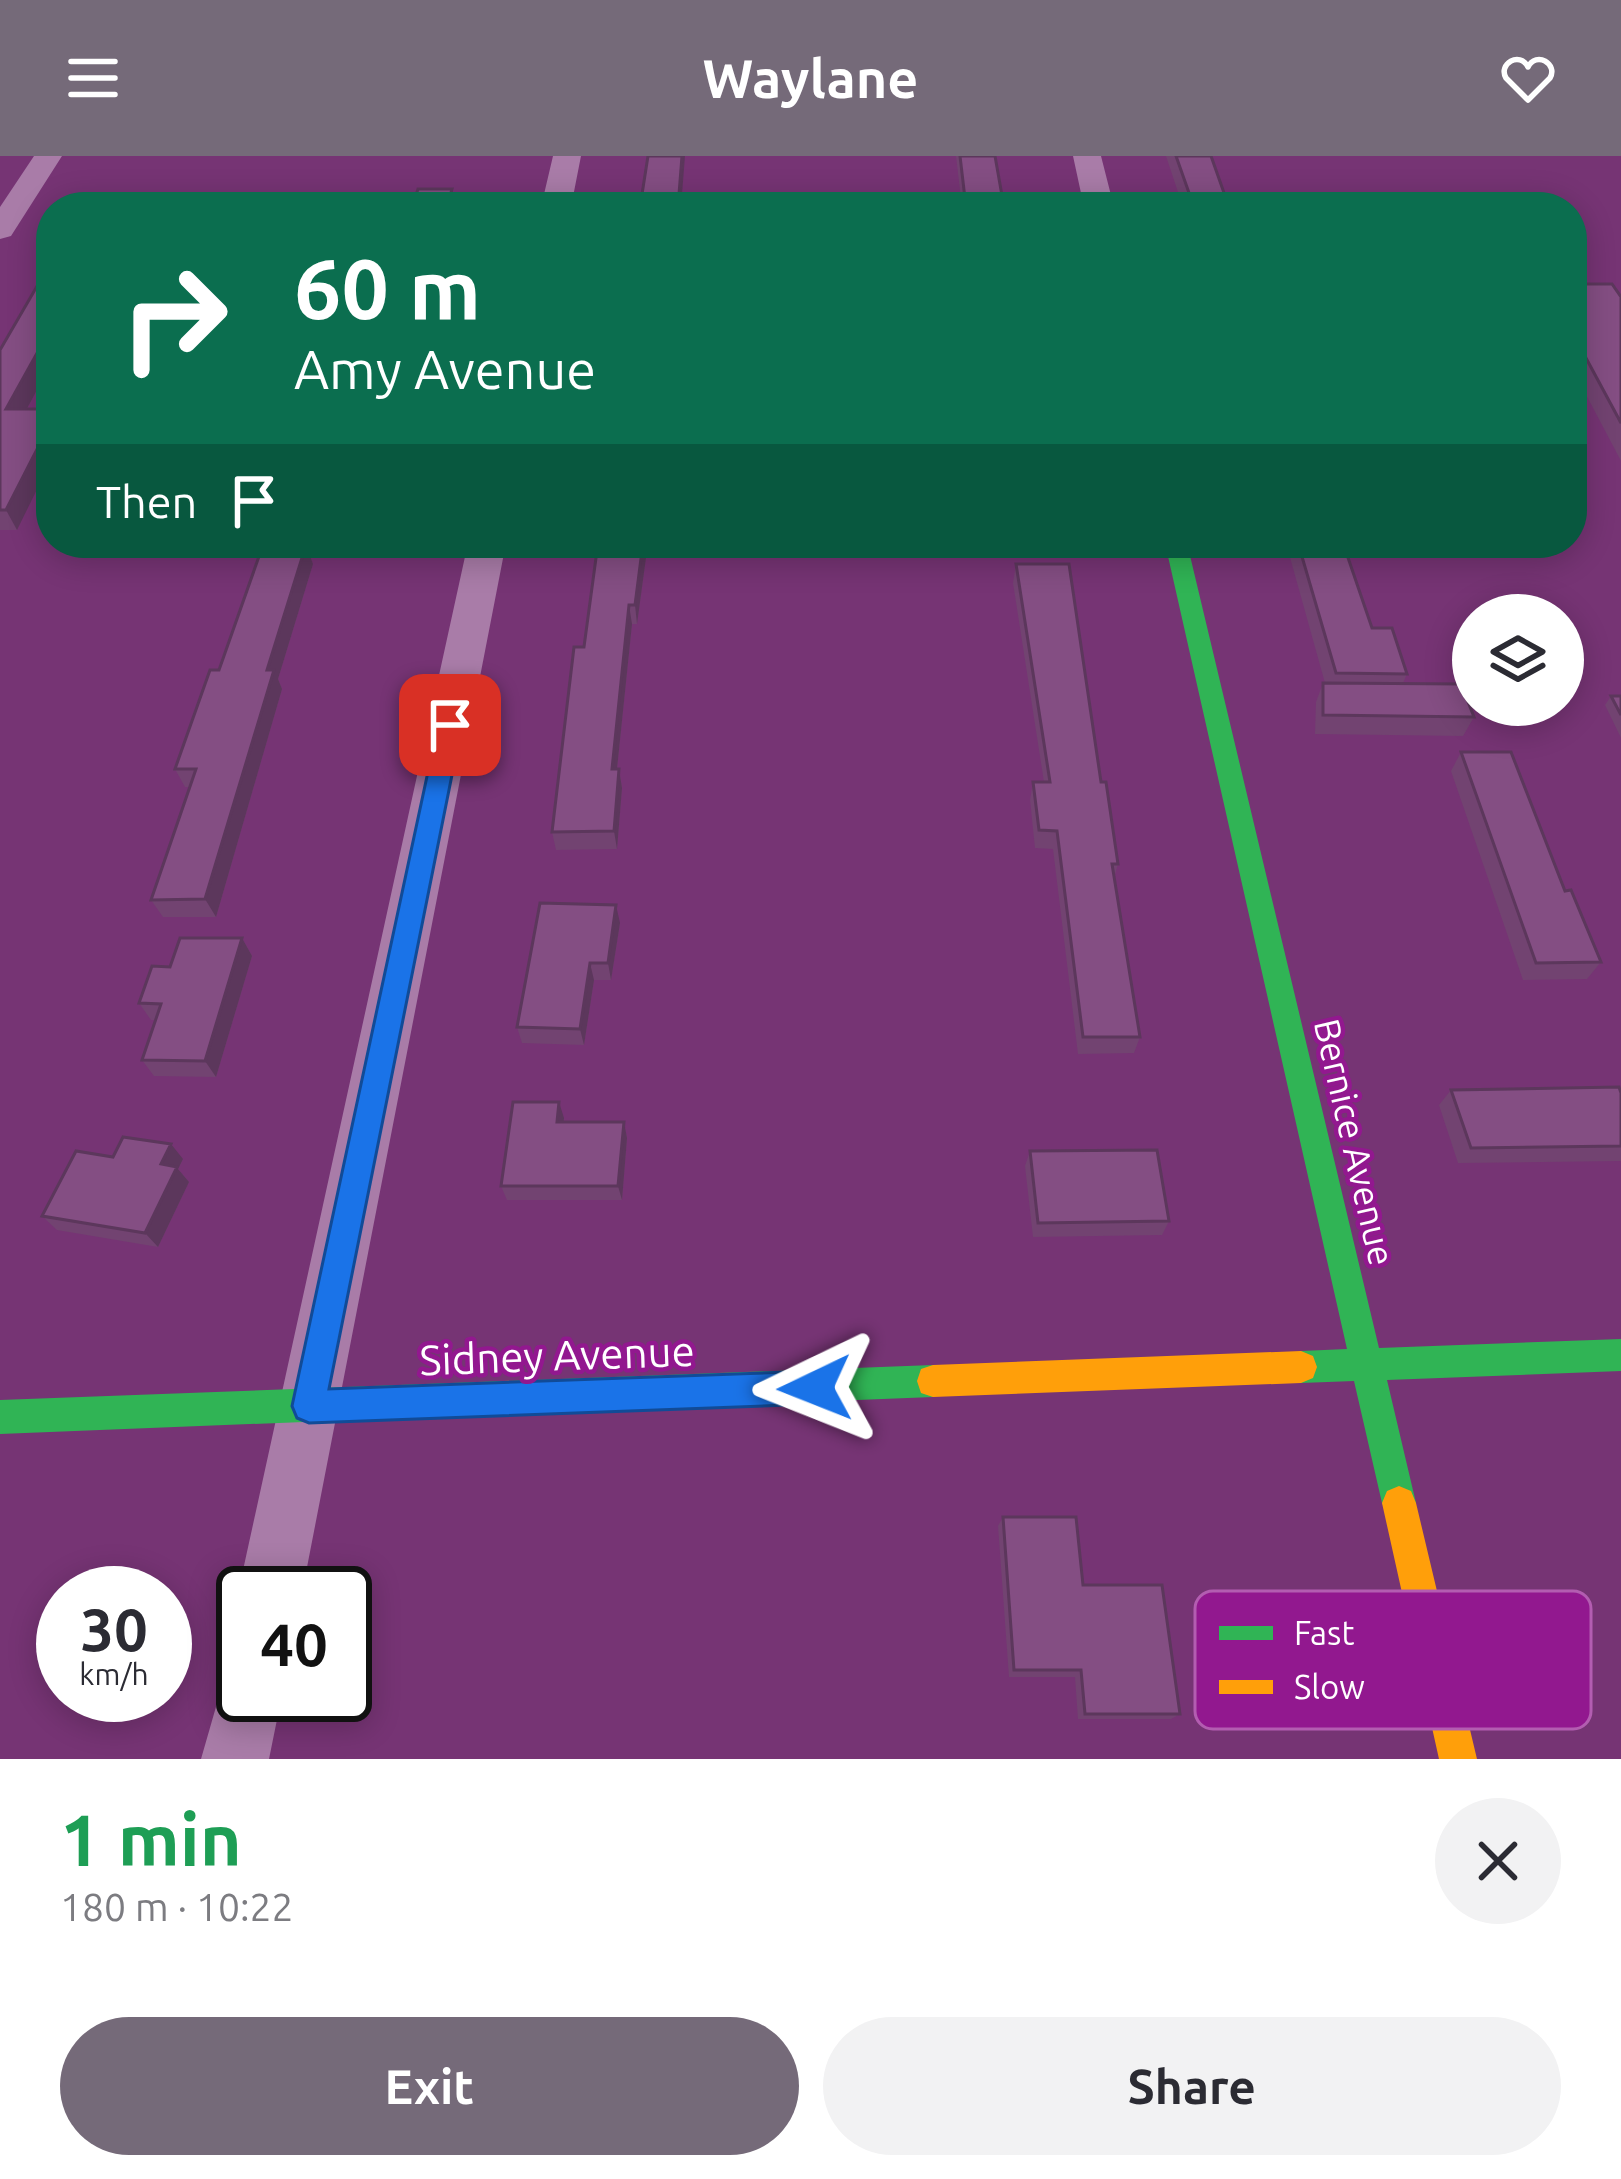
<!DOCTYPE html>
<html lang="en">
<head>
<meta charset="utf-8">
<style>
	body { margin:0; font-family:Ubuntu,sans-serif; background:#f2f2f3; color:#2b2b33; height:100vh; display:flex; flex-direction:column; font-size:45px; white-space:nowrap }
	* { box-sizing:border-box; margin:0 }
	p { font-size:39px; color:#7c7c81 }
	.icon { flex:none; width:66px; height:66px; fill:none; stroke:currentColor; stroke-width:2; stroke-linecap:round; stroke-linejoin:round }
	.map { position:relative; height:1603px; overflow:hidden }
	.side { display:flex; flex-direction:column; background:#fff; flex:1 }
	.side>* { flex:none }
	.banner { position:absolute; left:36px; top:36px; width:1551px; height:366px; border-radius:48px; box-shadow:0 6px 30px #0003; background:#0b6e4f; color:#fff; overflow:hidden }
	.fabs { position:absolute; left:1452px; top:438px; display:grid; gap:24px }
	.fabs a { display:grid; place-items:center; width:132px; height:132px; border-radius:50%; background:#fff; box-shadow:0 6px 30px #0003; font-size:60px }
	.speed { position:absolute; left:36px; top:1410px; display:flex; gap:24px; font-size:60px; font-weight:700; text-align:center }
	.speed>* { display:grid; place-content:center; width:156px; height:156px; border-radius:50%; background:#fff; box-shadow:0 6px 30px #0003; line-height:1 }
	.speed small { font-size:30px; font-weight:400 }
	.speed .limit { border:6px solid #111; border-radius:18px; background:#fff; color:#111 }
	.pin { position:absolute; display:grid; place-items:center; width:102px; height:102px; color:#fff; margin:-51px; border-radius:24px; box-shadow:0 6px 18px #0006 }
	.me { position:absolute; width:132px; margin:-66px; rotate:268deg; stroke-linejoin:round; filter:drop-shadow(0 0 9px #0008) }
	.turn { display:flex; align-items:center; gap:42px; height:252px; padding:0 60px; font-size:54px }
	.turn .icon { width:156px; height:156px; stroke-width:2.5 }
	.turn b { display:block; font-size:84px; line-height:102px }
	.then { display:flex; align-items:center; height:114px; padding:0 60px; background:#0003; gap:24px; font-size:45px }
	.round { display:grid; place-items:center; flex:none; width:126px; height:126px; border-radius:63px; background:#f2f2f3 }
	.overview { display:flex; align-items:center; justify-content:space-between; height:204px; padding:0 60px }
	h1 { font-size:72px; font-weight:700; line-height:90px; color:#1e9e55 }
	.cta { display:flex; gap:24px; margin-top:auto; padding:24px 60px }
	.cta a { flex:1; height:138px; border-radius:72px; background:#756a79; color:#fff; font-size:48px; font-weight:700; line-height:138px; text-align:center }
	.cta a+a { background:#f2f2f3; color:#2b2b33 }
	header { display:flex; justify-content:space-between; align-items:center; height:156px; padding:0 60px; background:#756a79; color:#fff; font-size:54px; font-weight:700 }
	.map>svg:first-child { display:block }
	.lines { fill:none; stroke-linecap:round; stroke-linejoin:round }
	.street { fill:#a97ca8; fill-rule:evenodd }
	.fast { fill:#30b455; fill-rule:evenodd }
	.slow { fill:#ff9f0a; fill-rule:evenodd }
	.wall { fill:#724371 }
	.shaded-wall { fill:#5c375c }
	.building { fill:#844e83; stroke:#5c375c; stroke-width:3 }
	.route { fill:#1a73e8; stroke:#114b97; stroke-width:3 }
	.labels { text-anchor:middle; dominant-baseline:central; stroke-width:9; stroke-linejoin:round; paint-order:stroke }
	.street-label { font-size:36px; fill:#fff; stroke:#92188f }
	.near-street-label { font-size:42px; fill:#fff; stroke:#92188f }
	.key { fill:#92188f; stroke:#b35db1; stroke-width:3 }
	.key-label { font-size:33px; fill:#fff }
</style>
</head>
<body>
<header><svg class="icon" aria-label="menu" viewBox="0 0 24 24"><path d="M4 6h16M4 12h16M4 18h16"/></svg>Waylane<svg class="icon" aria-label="heart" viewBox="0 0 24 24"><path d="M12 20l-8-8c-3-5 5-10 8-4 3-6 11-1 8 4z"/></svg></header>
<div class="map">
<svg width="1621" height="1603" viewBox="0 0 1621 1603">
	<rect width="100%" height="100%" fill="#763474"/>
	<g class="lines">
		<path class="street" d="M34,0h28l-51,80 -11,3v-32z
			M553,0h28l-10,51h-30z
			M1073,0h28l13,51h-30z
			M468,387h38l-204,1050h-59v11l-5,-11z
			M243,1509v30h39l-13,64h-68l25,-87z"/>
		<path class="fast" d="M1165,387h22l192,805 242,-9v32l-234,9 29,123 -5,12 -12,5 -12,-5 -5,-12 -28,-122 -53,2 -12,-5 -4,-11 4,-11 12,-5 46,-2z
			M933,1209l12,4 4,12 -4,12 -12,4 -933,37v-34z"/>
		<path class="slow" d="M1301,1195l12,5 4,11 -4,11 -12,5 -368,14 -12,-4 -4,-12 4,-12 12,-4z
			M1399,1330l12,5 5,12 61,256h-38l-57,-256 5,-12z"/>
	</g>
	<path class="wall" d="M956,0h39l9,51h-42z
		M1166,0h45l18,51h-46z
		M51,106v102l-24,45 -10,121h-17v-180z
		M1572,128l49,13v164l-49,-93z
		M324,387h44l-1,2 -42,1z
		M597,387h51l-11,81h-5l-15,145h2l3,19 -5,61 -61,1 -4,-18 32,-185z
		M1286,387h57l29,85 35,46 -4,9 71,34 -11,19 -148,-2 1,-32 7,-19h2z
		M306,389l7,19 -35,115 4,10 -66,228h-53l-12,-17 38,-113h-4l-10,-18 44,-99z
		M1016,408l85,218 17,82 -4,14 26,159 -6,16 -56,1 -25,-205 -18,-1 -5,-48 3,-18h11l-31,-199z
		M1611,540h10v42l-16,-33z
		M1461,596l140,210 -14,17 -64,1 -72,-209z
		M620,767l-9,57h-17l-10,65 -62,-2 -5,-16z
		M242,782l10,18 -36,121 -62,-1 -12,-16 13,-40h-4l-12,-17 31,-36z
		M1451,934l170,3v68l-163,2 -19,-58z
		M564,962v4h60l3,16 -5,62h-115l-6,-14z
		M1030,995l139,70 -7,14 -129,2 -8,-71z
		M113,1001l70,2 -5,10 11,13 -31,65 -101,-17 -15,-14z
		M1003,1361l80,68 97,129 -9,5h-93l-3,-42h-66l-11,-151z"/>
	<path class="shaded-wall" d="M682,0h3l-4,51h-3z
		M452,33l4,18h-9z
		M51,172v36l-35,65 -10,-20z
		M51,266v39l-34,69 -11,-20z
		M643,387h5l-11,81 -2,-19z
		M306,389l7,19 -35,115 4,10 -66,228 -11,-18 62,-229z
		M629,449l3,19 -17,164 -3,-19z
		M619,613l3,19 -5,61 -3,-18z
		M616,749l4,18 -9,57 -3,-17z
		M242,782l10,18 -36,121 -11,-16z
		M590,807l4,17 -10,65 -4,-16z
		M559,946l5,16 -2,20 -5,-16z
		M624,966l3,16 -5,62 -4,-14z
		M171,988l12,15 -5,10 11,13 -31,65 -13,-14 16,-69z"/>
	<path class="building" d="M648,0h34l-4,51h-38z
		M960,0h35l9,51h-38z
		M1176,0h35l18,51h-35z
		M418,33h34l-5,18h-35z
		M87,43l14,8h-18z
		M51,106v66l-45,81h45v13l-45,88h-6v-160z
		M1572,128h40l9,13v126l-49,-91z
		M598,387h45l-8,62h-6l-17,164h7l-5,62 -62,1 22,-185h10z
		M1298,387h45l29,85h20l15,46 -71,-1z
		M263,389h43l-39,125h7l-69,229 -54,1 45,-131h-21l35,-99h9z
		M1016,408h53l32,218h5l12,82h-6l28,173h-57l-26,-206 -18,-1 -6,-48h17z
		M1323,527l138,1 13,33 -151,-2z
		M1611,540h10v19z
		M1461,596h50l54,139 6,-1 30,72 -65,1z
		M540,747l76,2 -8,58h-18l-10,66 -63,-2z
		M180,782h62l-37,123 -63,-1 19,-56 -22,-1 13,-37 18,1z
		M1619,931l2,6v53l-150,2 -20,-58z
		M513,946h46l-2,20h67l-6,64h-117z
		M123,981l48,7 -10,20 16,3 -32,66 -103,-17 34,-65 37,6z
		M1157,994l12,71 -131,2 -8,-72z
		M1003,1361h73l7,68h79l18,129h-95l-4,-44h-67z"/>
	<path class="route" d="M450,560l12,9 -133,664 486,-18 12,5 4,12 -4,11 -12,5 -506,19 -12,-5 -5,-12 146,-681z"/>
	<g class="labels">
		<g class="street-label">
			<text transform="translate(1355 986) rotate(77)">Bernice Avenue</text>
		</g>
		<g class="near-street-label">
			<text transform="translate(557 1199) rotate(-2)">Sidney Avenue</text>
		</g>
	</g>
	<rect x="1195" y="1435" width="396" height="138" rx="18" class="key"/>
	<rect x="1219" y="1470" width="54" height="14" fill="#30b455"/>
	<rect x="1219" y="1524" width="54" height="14" fill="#ff9f0a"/>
	<g class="key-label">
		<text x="1294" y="1489">Fast</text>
		<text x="1294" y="1543">Slow</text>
	</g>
</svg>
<div class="fabs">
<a><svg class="icon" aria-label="layers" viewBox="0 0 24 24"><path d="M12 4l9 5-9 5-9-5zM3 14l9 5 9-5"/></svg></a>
</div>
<div class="speed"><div>30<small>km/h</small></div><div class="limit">40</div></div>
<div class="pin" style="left:450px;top:569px;background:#d93025"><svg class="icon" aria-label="arrive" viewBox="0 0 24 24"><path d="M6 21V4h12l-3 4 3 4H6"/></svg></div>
<svg class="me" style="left:815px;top:1232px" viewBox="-20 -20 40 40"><path d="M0-17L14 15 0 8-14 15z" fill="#1a73e8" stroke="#fff" stroke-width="4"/></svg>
<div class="banner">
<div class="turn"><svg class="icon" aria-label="right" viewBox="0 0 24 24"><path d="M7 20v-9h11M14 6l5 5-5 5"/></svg><div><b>60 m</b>Amy Avenue</div></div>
<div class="then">Then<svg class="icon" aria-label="arrive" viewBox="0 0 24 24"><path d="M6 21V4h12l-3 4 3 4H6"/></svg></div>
</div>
</div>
<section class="side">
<div class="overview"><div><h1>1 min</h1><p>180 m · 10:22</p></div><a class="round"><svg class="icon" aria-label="close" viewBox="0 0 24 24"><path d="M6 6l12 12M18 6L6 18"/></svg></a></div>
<div class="cta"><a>Exit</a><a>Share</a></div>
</section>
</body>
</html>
